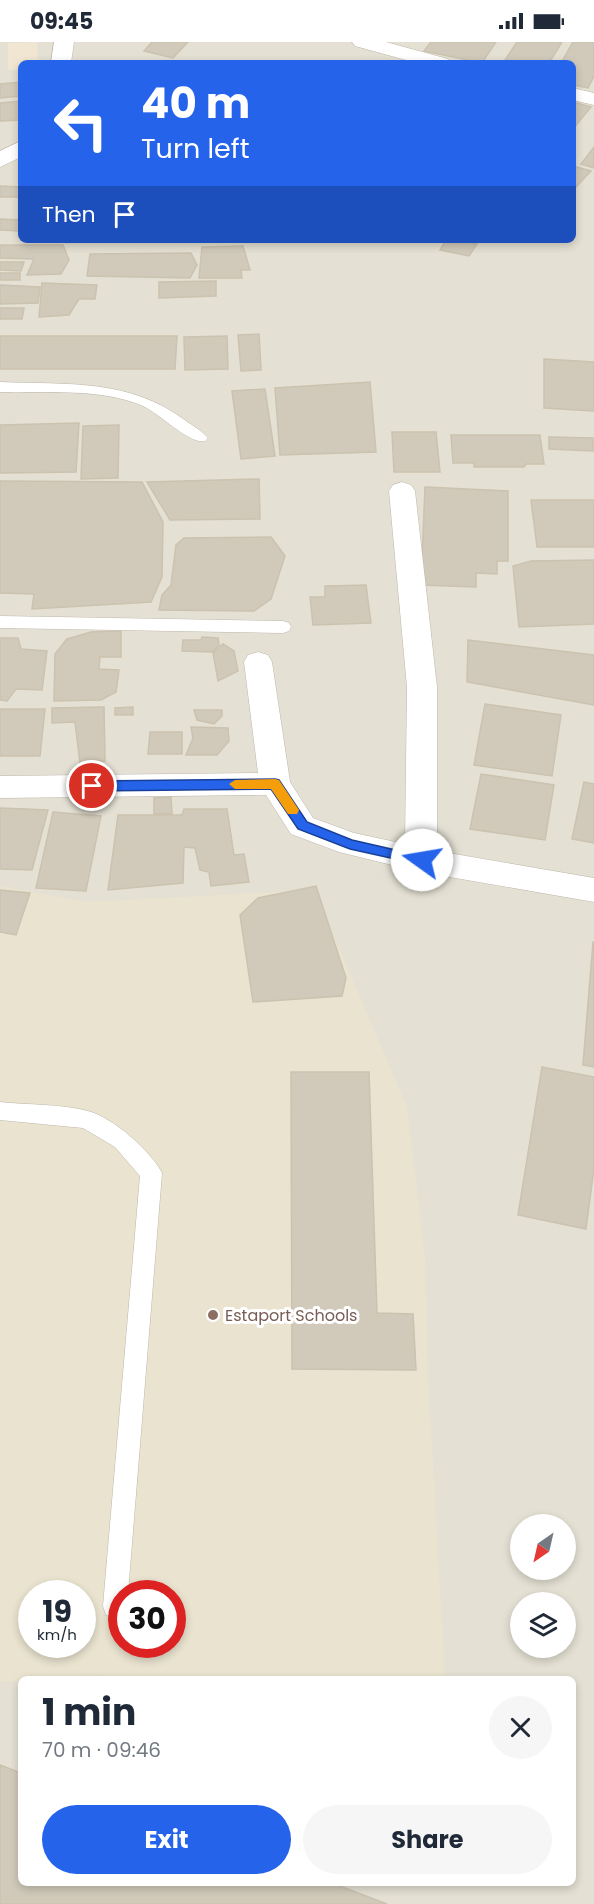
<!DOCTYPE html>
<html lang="en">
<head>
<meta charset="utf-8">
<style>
	body { margin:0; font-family:Poppins,sans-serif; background:#f6f6f7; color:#1f2937; height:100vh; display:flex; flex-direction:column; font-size:22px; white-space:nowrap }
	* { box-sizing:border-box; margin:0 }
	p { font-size:20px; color:#747a83 }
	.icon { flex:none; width:33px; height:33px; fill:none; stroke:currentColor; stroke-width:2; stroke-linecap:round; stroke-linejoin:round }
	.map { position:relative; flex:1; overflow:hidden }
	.details { position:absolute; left:18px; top:1634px; width:558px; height:210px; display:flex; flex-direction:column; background:#fff; border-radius:9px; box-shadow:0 3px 9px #0003 }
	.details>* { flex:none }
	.banner { position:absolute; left:18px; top:18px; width:558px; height:183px; border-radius:9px; box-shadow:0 3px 9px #0003; background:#2563eb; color:#fff; overflow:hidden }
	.needle { width:39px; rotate:214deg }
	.tools { position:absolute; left:510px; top:1472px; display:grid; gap:12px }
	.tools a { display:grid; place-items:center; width:66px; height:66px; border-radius:50%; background:#fff; box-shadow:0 3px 9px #0003; font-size:30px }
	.speed { position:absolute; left:18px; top:1538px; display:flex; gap:12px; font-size:30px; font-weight:700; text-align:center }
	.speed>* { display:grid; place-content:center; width:78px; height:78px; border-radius:50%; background:#fff; box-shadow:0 3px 9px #0003; line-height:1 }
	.speed small { font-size:15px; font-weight:400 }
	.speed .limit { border:9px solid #d22; background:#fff; color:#111 }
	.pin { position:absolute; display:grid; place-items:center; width:51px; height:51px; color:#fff; margin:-26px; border:3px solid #fff; border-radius:50%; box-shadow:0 2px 6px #0007 }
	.me { position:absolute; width:66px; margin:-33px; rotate:283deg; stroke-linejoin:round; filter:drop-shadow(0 0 4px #0008) }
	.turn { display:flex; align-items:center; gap:21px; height:126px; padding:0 24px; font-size:27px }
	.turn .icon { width:78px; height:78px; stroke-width:2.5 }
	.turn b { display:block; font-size:42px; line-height:51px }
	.then { display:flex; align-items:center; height:57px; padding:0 24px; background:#0003; gap:12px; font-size:22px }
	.round { display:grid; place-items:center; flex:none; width:63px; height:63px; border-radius:32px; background:#f6f6f7 }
	.head { display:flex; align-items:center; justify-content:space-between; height:102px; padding:0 24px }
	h1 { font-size:36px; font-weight:700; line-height:45px }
	.action { display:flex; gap:12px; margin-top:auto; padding:12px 24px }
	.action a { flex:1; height:69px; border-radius:36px; background:#2563eb; color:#fff; font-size:24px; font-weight:700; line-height:69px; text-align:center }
	.action a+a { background:#f6f6f7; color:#1f2937 }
	.status { display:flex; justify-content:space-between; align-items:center; height:42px; padding:0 30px; background:#fff; direction:ltr }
	.status svg { height:16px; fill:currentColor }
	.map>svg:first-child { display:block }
	.residential { fill:#e4e0d3; fill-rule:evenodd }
	.commercial { fill:#f1e6d1 }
	.education { fill:#e9e3cf; fill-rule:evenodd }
	.building { fill:#d1cabb; stroke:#cbc2af; stroke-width:1.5 }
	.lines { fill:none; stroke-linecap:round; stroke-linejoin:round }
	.lane-casing { stroke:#beb8ab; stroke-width:1 }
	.street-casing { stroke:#beb8ab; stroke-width:1 }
	.lane { fill:#fff; fill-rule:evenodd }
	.street { fill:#fff; fill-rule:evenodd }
	.route { fill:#2563eb; stroke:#184099; stroke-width:1.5 }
	.slow { fill:#f59e0b }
	.education-dot { fill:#8d6e63; stroke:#fff; stroke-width:2 }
	.labels { text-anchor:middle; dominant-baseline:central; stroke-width:6; stroke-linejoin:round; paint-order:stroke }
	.education-label { font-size:16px; fill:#785e54; stroke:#fff; text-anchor:start }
</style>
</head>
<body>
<div class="status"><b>09:45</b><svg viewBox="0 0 49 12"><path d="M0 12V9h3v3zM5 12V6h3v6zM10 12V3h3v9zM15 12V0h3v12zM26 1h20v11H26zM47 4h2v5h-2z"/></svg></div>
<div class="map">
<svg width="594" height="1862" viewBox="0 0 594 1862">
	<rect width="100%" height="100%" fill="#f0eee4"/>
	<path class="residential" d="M0,0h594v1862h-594zM21,21h552v177h-552zM520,1482h46v45h-46zM32,1551h50v51h-50zM122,1551h50v51h-50zM520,1560h46v45h-46zM21,1636h552v204h-552z"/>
	<path class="commercial" d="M37,0l1,21h-17v6l-13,1v-27z"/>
	<path class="education" d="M0,844l88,16 226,-12 93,217 18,149 3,119 17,303h-332l-10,-3 -82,3v3l-21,1zM32,1551h50v51h-50zM122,1551h50v51h-50z"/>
	<path class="building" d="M152,0h36l-15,16 -29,-7z
		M431,0h65l-14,21 -58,-12z
		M517,0h45l-13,21h-46z
		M573,0h21v34l-6,12 -15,-3v-22h-12z
		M21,40v14l-21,2v-14z
		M21,59v19l-21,1v-18z
		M573,60l18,5 -18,22z
		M594,105v21l-13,-4z
		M573,124l18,5 -18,19z
		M0,144l21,1v10h-21z
		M0,177l21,1 -2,11 -19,-1z
		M446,198h15l16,4 -8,12 -29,-6z
		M0,203h63l6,15 -8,14 -34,1 7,-16 -34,-1z
		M243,204l7,24h-9l1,8h-43l3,-31z
		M191,211l6,12 -7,13 -103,-2 3,-22z
		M0,220h24l-3,9 -21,-1z
		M0,231h20v7h-20z
		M216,239v15l-57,2v-16z
		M42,241l55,2 -2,14h-16l-10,16 -30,2z
		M0,243l40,2 -2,16 -38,1z
		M0,266h24l-2,11h-22z
		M259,292l2,36 -20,1 -3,-36z
		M0,294h177l-2,33h-175z
		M227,294l1,33 -43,1 -1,-33z
		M544,317l50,3v49l-50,-3z
		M370,340l6,70 -96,3 -5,-67z
		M265,347l10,67 -34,3 -9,-68z
		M79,381l-3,49 -76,1v-48z
		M119,383l-1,53 -37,1 2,-53z
		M392,390h44l4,40h-46z
		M451,393h89l4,29h-18l-2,3h-50v-4h-21z
		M549,395l44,1v13l-44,-2z
		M259,437l1,40 -90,1 -23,-38z
		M0,439l142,1 21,40 -1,55 -11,25 -119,7 2,-15 -34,-1z
		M425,445l83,4v70h-11v13l-21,-1v14l-55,-2z
		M531,458h63v47h-57z
		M271,495l14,19 -14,43 -17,12 -95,-1 3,-15 9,-10 5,-40 8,-7z
		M594,518v64l-75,3 -6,-61 18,-5z
		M366,543l5,38 -58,2 -3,-28h15v-11z
		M121,589v26h-21l-1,12 20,1 -3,22 -15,8 -47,1 1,-47 12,-15 24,-7z
		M202,595l16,1 1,7 -7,7 -30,-1 1,-11h18z
		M0,596h18l3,11 26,2 -5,39 -26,-1 -9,12 -7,-1z
		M468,598l126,15v50l-127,-23z
		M223,602l11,7 4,20 -20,10 -5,-28z
		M485,662l76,11 -9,61 -78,-11z
		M104,665l1,54 -25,2 -5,-41 -23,1v-15z
		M133,665v8h-18v-7z
		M0,667h45l-5,47h-40z
		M194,668h28v6l-8,8 -17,-4z
		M191,685l37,1 1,13 -12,14h-31l7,-17z
		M150,690h32v22h-34z
		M481,732l73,11 -9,55 -75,-11z
		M584,740l10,2v59l-22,-4z
		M171,755l1,17h-18v-16z
		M0,766l48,2 -16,60 -32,-1z
		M184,767h43l7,46 10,-1 5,28 -38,4 -2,-14 -9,-2 -5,-22 -11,-1 -1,36 -75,7 10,-75h64z
		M53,770l48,4 -15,75 -50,-3z
		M316,844l30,92 -4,18 -89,6 -13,-87 18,-17z
		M0,848l30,3 -14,42 -16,-3z
		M593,900h1v125l-11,-2z
		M542,1025l52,10v91l-8,61 -68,-14z
		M291,1030h78l8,241 36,1 3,56 -124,-1z
		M0,1723l21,8v109h317l-1,3 50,19h-387z"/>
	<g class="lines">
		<g class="lane-casing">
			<path id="lane" d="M0,340c68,3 129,-4 186,39 7,5 16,10 22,17l-3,3c-15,4 -46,-28 -62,-35 -41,-18 -99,-13 -143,-14z
				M0,574l283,5 6,2 2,4 -2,4 -6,2 -283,-5z
				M0,1060c27,3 62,2 88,9 24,6 63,40 74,62l-34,420h-6v23l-7,2 -9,-3 -3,-9 37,-430 -25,-29 -32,-19 -83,-8z"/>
		</g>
		<g class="street-casing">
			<path id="street" d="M54,0h20l-3,21h-20z
				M352,0h34l62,17 3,4h-34l-62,-17z
				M573,46l21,5v12l-21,-5z
				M21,99v16l-21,10v-16z
				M402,440l9,3 4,6 22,196v164l157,27v24l-173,-30 -82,-20 -48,-18 -25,-39 -266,3v-22l258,-3 -14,-111 4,-7 10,-3 10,3 4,7 18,120 23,36 41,15 51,11 2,-157 -18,-196 4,-6z"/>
		</g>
		<use href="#lane" class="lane"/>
		<use href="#street" class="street"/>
	</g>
	<path class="route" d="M275,737l4,1 28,42 45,18 74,17 2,3 -2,4 -4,1 -72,-16 -52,-20 -27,-40 -179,2 -7,-5 7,-5z"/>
	<path class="slow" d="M275,737l4,1 20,30 -2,4h-9l-17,-25h-36l-6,-5 6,-4z"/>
	<circle class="education-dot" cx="213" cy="1273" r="6"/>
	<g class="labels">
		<g class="education-label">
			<text x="225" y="1273">Estaport Schools</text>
		</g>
	</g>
</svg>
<div class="tools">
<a><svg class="needle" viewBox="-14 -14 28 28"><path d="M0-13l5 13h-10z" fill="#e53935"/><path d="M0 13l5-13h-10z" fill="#747a83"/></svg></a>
<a><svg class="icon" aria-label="layers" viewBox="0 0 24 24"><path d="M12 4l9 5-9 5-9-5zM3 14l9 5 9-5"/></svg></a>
</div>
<div class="speed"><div>19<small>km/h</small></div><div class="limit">30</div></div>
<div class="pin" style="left:92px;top:744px;background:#d93025"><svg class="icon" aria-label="arrive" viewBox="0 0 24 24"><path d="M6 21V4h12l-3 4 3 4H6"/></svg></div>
<svg class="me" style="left:422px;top:818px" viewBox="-20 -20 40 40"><circle r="19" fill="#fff"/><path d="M0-13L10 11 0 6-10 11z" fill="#2563eb"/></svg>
<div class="banner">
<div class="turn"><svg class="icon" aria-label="left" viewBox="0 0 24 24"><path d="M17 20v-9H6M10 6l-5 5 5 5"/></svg><div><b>40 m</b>Turn left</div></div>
<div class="then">Then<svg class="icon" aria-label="arrive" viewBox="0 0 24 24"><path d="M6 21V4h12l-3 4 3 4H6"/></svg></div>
</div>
<section class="details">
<div class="head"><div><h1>1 min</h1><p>70 m · 09:46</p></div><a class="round"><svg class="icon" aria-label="close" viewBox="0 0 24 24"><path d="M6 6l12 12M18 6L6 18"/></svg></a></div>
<div class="action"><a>Exit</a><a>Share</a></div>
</section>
</div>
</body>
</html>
